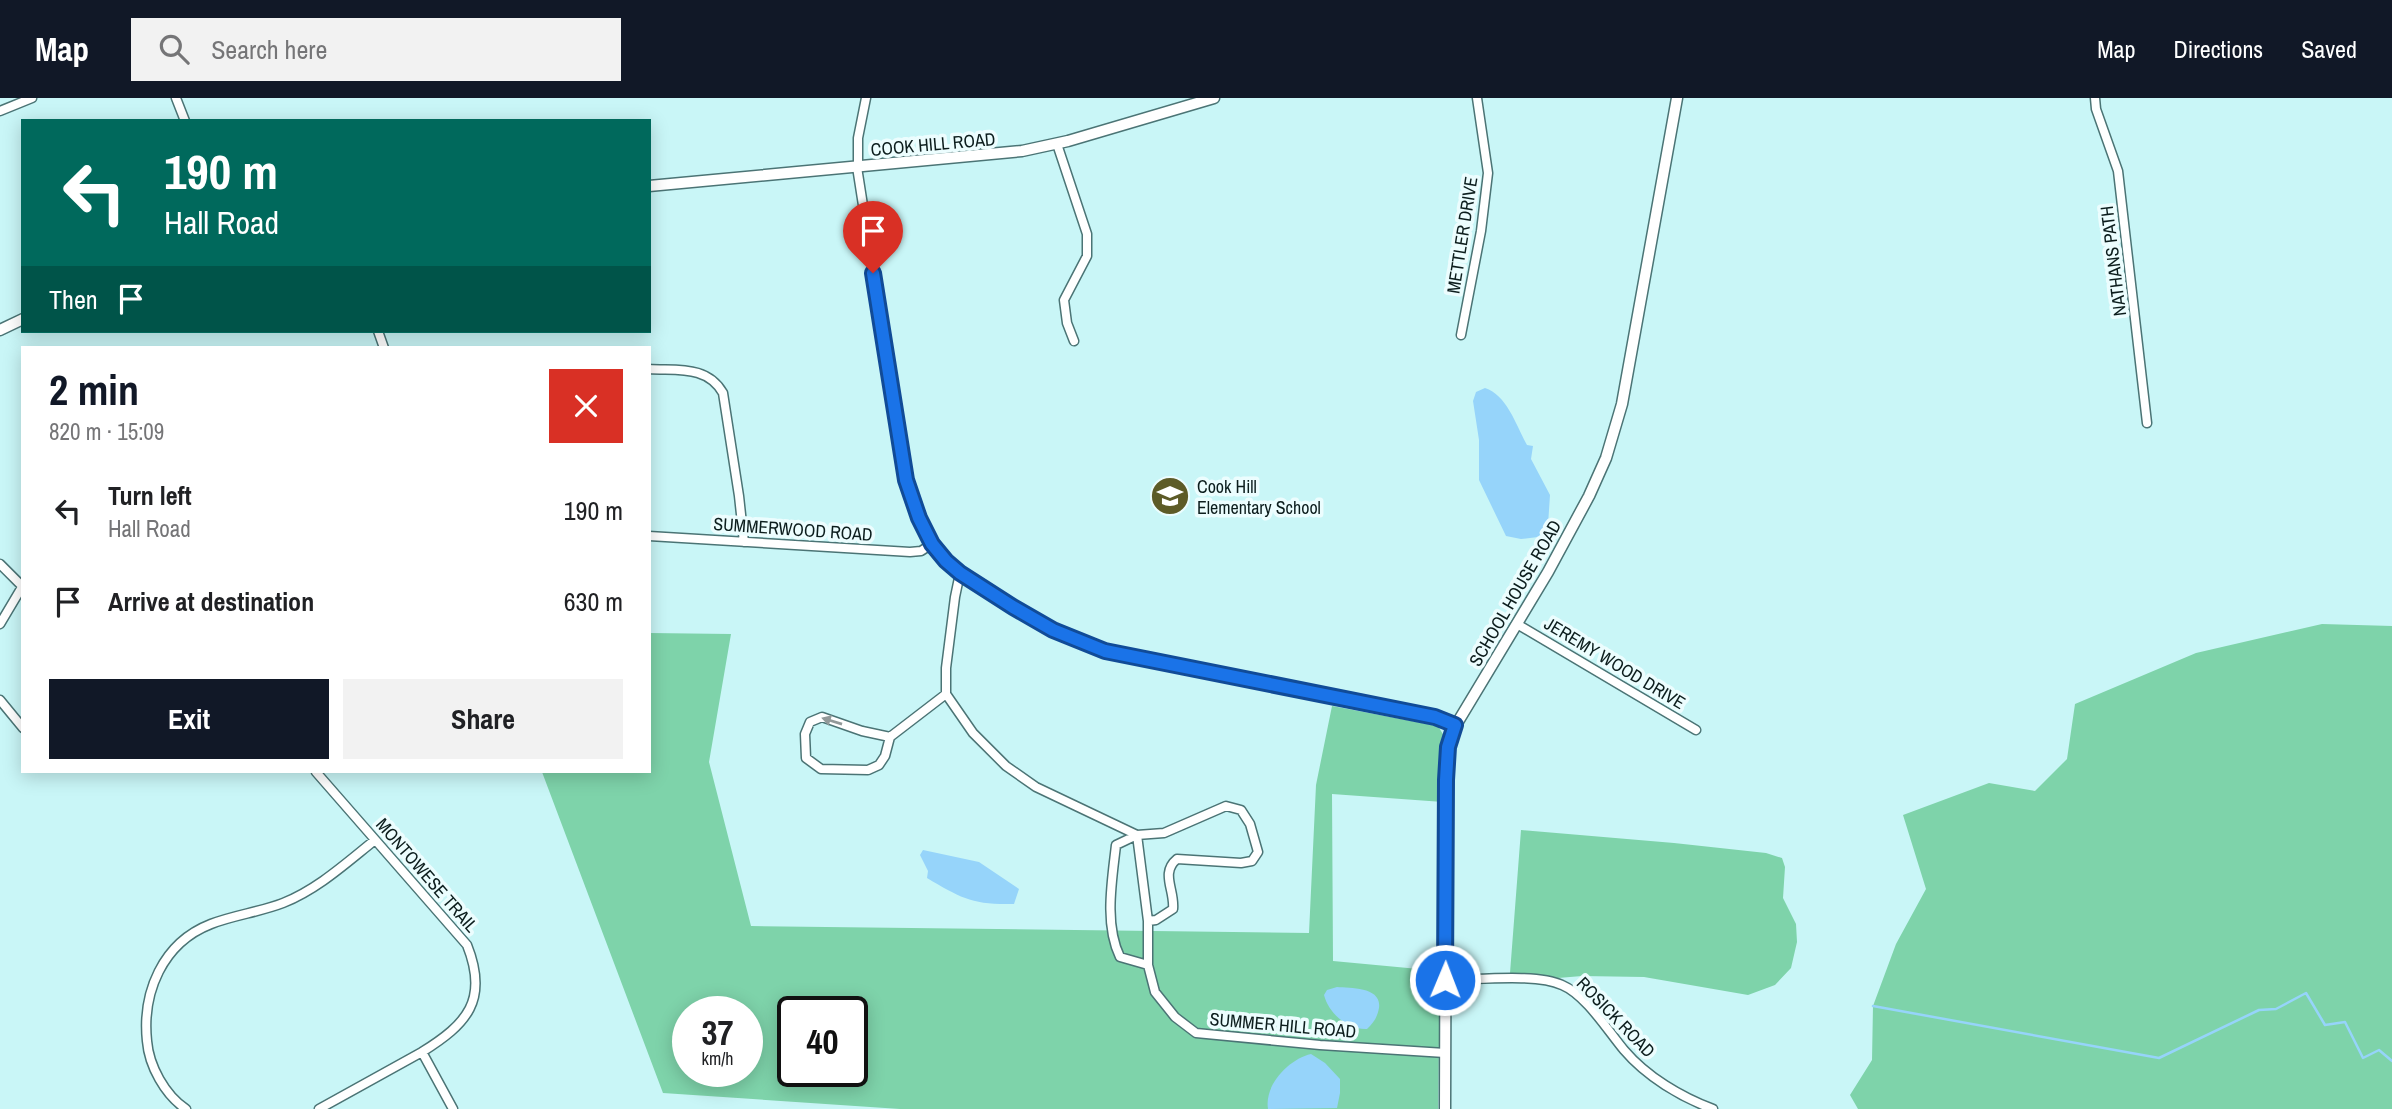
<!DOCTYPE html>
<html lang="en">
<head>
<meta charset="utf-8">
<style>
	body { margin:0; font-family:"Archivo Narrow",sans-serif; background:#f2f2f2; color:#202124; height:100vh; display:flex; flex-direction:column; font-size:26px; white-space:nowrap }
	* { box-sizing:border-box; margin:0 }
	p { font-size:23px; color:#757577 }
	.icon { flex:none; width:38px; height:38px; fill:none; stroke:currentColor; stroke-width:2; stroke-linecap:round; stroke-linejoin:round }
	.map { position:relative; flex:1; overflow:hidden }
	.sheet { position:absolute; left:21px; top:248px; width:630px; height:427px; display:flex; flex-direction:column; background:#fff; border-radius:0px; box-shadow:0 4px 18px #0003 }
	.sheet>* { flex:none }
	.top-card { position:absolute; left:21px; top:21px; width:630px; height:214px; border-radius:0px; box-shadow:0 4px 18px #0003; background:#00695c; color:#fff; overflow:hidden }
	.speed { position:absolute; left:672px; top:898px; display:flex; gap:14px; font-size:35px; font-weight:700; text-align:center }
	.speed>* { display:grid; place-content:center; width:91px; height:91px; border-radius:50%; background:#fff; box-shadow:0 4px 18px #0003; line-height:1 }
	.speed small { font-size:18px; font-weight:400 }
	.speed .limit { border:4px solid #111; border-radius:10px; background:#fff; color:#111 }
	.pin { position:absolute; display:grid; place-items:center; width:60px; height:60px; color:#fff; margin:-72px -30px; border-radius:50% 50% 50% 0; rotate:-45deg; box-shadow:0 0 7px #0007 }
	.pin .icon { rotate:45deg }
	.me { position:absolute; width:77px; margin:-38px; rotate:1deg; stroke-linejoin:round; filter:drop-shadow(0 0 5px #0008) }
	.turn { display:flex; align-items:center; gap:24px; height:147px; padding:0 28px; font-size:32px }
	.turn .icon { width:91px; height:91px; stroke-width:2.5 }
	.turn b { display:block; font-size:49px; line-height:60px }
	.then { display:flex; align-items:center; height:66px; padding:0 28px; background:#0003; gap:14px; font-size:26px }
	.round { display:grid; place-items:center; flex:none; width:74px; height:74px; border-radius:0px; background:#f2f2f2 }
	.overview { display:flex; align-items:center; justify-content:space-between; height:119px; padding:0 28px }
	h1 { font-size:42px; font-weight:700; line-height:52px; color:#111827 }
	.cta { display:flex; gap:14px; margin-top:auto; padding:14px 28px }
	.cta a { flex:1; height:80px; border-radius:0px; background:#111827; color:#fff; font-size:28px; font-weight:700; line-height:80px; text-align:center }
	.cta a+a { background:#f2f2f2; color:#202124 }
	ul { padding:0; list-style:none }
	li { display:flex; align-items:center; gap:21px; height:91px; padding:0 28px }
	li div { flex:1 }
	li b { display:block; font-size:26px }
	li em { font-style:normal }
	header { display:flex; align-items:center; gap:42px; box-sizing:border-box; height:98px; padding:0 35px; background:#111827; color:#fff }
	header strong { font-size:33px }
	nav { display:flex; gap:38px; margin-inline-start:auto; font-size:24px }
	.search { width:490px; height:63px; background:#f2f2f2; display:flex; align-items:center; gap:18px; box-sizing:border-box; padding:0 24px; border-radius:0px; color:#757577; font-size:26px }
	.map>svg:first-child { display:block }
	.green { fill:#7ed3aa; fill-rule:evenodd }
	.water { fill:#96d4fa }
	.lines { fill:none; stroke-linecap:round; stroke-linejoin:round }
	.stream { stroke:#96d4fa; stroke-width:2.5 }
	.minor-casing { stroke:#4b7475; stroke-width:11 }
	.tertiary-casing { stroke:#4b7475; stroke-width:13 }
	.minor { stroke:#fff; stroke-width:8 }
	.tertiary { stroke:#fff; stroke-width:10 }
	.oneway { fill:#929999 }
	.route-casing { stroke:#114b97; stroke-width:18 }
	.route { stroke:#1a73e8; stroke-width:12 }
	.labels { text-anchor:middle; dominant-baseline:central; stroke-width:7; stroke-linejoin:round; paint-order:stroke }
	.street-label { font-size:18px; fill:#0c1d1d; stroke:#ecfdfe }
	.poi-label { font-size:18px; fill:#0c1d1d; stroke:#ecfdfe; text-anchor:start }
</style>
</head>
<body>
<header>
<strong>Map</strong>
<div class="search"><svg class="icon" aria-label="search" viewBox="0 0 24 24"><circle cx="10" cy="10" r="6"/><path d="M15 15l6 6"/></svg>Search here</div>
<nav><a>Map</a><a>Directions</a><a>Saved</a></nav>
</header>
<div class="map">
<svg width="2392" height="1011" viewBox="0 0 2392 1011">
	<rect width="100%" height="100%" fill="#c9f6f7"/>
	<path class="green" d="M2322,526l70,2v483h-534l-8,-14 22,-35 1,-54 23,-62 30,-55 -23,-74 86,-32 46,8 32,-32 8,-55 121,-51z
		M649,535l82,1 -22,128 42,164 558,7 7,-148 16,-79 106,20 6,10 -1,66 -111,-8 1,167 107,10 -2,138h-538l-237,-16 -121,-321h107zM688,914h59v59h-59zM793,914h59v59h-59z
		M1521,732l153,13 92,10 16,5 3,9 -2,31 13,26 1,18 -6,26 -16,17 -27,10 -104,-18 -62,-1 -24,2 -48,-5z"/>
	<path class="water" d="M1485,290c22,7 31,37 42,57l6,1 -2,13 19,36 -2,30 -10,12 -17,2 -15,-3 -27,-56v-40l-6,-39 3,-9z
		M923,752l56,12 40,27 -5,15c-42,1 -53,-6 -87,-26l1,-7 -8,-16z
		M1337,889c14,1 45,0 42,21 -2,10 -5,14 -12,21 -19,1 -38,-15 -43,-34l3,-5z
		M1311,956l14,9 15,16v14l-3,15 -69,1c-4,-24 21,-50 43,-55z"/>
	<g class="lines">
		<path class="stream" d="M1873,908l286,52 100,-48 17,-1 30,-16 19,32 20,-3 18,36 16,-8 13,11"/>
		<g class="minor-casing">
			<path id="minor" d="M176,0l9,23
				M2095,0l1,11 22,62 29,252
				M0,13l32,-13
				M1057,46l30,90v22l-23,44 3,23 7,18
				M857,69l49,313 13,38 13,26 14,17 14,12 93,57 52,21 42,10 288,56 21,8
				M858,69v-29l8,-40
				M378,233l6,17
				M1461,237l20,-104 7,-58 -11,-75
				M649,271c28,2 58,-4 74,24l16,103 5,46
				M649,438l261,16 11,-1 11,-7
				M0,466l23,23
				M960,475l-5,24 -9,71v26l27,39 33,33 30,21 101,48 11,86v44l7,27 20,25 21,16 124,12 125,8
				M0,526l22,-37
				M1517,526l179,106
				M0,602l23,28
				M890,639l-28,-6 -40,-14 -12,5 -5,12 1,24 15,11 47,1 11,-5 6,-9 5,-19 56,-43
				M316,674l151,173c22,55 0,79 -45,107l31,57
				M1148,867l-28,-8c-16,-33 -8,-76 -4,-112l21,-10 27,-2 62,-27 15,4 9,14 8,28 -6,9 -11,2 -64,-4c-17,14 -2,31 -4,50l-17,11 -8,1
				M1445,882c31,0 91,-7 117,5 24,10 46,46 62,65 23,27 57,47 89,59
				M186,1011c-21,-14 -37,-43 -39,-68 -5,-48 15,-98 64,-117 23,-9 49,-12 72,-21 35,-14 63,-40 92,-63
				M319,1011l103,-57"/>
		</g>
		<g class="tertiary-casing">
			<path id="tertiary" d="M649,88l373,-35 46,-10 146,-43
				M0,232l23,-11
				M1445,1011l1,-329 2,-33 8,-22 92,-153 41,-76 17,-38 16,-54 55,-306"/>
		</g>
		<use href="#minor" class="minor"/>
		<use href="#tertiary" class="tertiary"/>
	</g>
	<defs><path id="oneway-solid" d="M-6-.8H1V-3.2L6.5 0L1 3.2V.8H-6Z" transform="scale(1.75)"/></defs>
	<use class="oneway" href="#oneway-solid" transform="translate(832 623) rotate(-163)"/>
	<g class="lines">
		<g class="route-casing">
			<path id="route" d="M873,175l33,207 13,38 13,26 14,17 14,12 53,34 40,23 52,21 330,66 20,8 -7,22 -2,33 -1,200"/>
		</g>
		<use href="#route" class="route"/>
	</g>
	<defs>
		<g id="school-disc" transform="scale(2.0125)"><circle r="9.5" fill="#5d5b27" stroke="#ecfdfe"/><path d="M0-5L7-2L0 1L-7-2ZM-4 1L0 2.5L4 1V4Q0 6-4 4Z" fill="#fff"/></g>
	</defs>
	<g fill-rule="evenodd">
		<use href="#school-disc" x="1170" y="398"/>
	</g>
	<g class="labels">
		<g class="street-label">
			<text transform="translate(933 46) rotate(-5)">COOK HILL ROAD</text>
			<text transform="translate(1462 137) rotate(-81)">METTLER DRIVE</text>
			<text transform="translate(2113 163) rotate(-97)">NATHANS PATH</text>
			<text transform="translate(793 431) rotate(4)">SUMMERWOOD ROAD</text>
			<text transform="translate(1515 495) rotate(-60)">SCHOOL HOUSE ROAD</text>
			<text transform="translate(1615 565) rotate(31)">JEREMY WOOD DRIVE</text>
			<text transform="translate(427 777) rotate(49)">MONTOWESE TRAIL</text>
			<text transform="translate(1616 919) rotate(46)">ROSICK ROAD</text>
			<text transform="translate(1283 927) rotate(5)">SUMMER HILL ROAD</text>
		</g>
		<g class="poi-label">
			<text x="1197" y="388">Cook Hill<tspan x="1197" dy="21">Elementary School</tspan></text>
		</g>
	</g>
</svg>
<div class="speed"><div>37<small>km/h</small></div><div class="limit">40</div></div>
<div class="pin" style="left:873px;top:175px;background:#d93025"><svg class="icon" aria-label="arrive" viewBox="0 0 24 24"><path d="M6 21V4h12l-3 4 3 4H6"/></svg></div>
<svg class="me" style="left:1445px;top:882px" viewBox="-20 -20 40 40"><circle r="17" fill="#1a73e8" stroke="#fff" stroke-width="3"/><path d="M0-11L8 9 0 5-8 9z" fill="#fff"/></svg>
<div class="top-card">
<div class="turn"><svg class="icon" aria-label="left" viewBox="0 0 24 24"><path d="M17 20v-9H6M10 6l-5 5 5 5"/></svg><div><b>190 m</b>Hall Road</div></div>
<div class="then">Then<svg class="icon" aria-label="arrive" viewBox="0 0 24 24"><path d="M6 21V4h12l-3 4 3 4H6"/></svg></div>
</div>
<section class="sheet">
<div class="overview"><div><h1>2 min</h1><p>820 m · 15:09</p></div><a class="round" style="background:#d93025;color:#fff"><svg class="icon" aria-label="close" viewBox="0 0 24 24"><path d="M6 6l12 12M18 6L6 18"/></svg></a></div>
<ul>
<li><svg class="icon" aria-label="left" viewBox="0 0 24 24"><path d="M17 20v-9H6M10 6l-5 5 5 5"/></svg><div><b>Turn left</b><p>Hall Road</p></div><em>190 m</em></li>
<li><svg class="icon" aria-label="arrive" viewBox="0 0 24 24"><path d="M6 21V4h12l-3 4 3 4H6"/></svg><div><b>Arrive at destination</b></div><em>630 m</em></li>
</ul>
<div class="cta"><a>Exit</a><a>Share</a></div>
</section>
</div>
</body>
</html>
